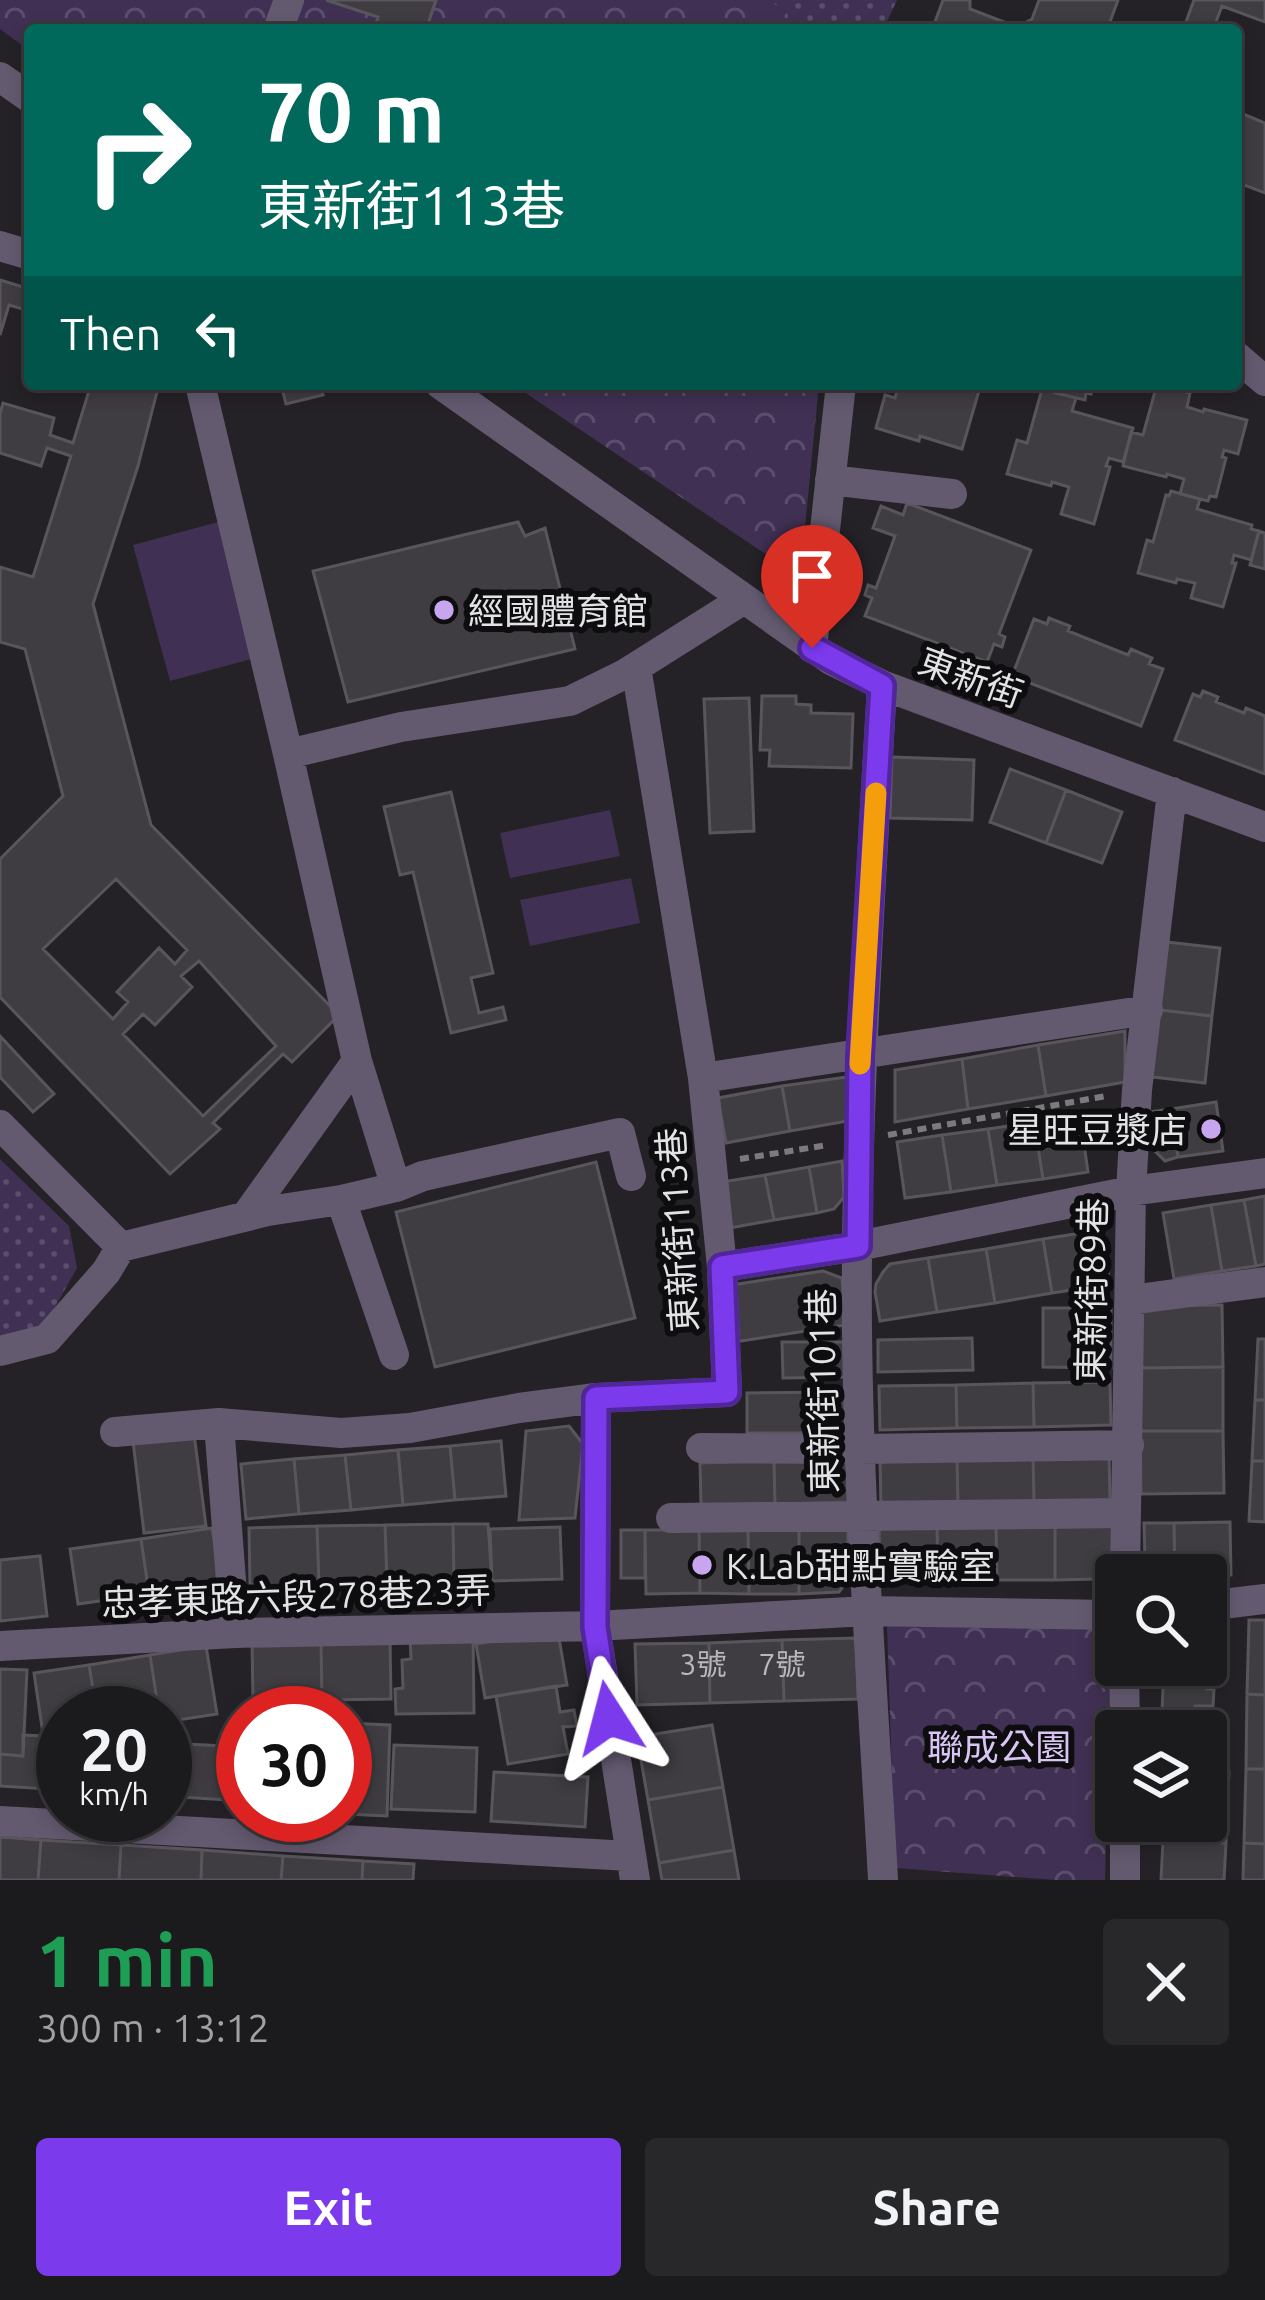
<!DOCTYPE html>
<html lang="en">
<head>
<meta charset="utf-8">
<style>
	body { margin:0; font-family:Ubuntu,"Noto Sans TC",sans-serif; background:#28272a; color:#f1f3f6; height:100vh; display:flex; flex-direction:column; font-size:45px; white-space:nowrap }
	* { box-sizing:border-box; margin:0 }
	p { font-size:39px; color:#a0a1a4 }
	.icon { flex:none; width:66px; height:66px; fill:none; stroke:currentColor; stroke-width:2; stroke-linecap:round; stroke-linejoin:round }
	.map { position:relative; height:1880px; overflow:hidden }
	.details { display:flex; flex-direction:column; background:#1b1a1d; flex:1 }
	.details>* { flex:none }
	.top-card { position:absolute; left:24px; top:24px; width:1218px; height:366px; border-radius:12px; box-shadow:0 6px 18px #0003,0 0 0 3px #39383b; background:#00695c; color:#fff; overflow:hidden }
	.tools { position:absolute; left:1095px; top:1554px; display:grid; gap:24px }
	.tools a { display:grid; place-items:center; width:132px; height:132px; border-radius:12px; background:#1b1a1d; box-shadow:0 6px 18px #0003,0 0 0 3px #39383b; font-size:60px }
	.speed { position:absolute; left:36px; top:1686px; display:flex; gap:24px; font-size:60px; font-weight:700; text-align:center }
	.speed>* { display:grid; place-content:center; width:156px; height:156px; border-radius:50%; background:#1b1a1d; box-shadow:0 6px 18px #0003,0 0 0 3px #39383b; line-height:1 }
	.speed small { font-size:30px; font-weight:400 }
	.speed .limit { border:18px solid #d22; background:#fff; color:#111 }
	.pin { position:absolute; display:grid; place-items:center; width:102px; height:102px; color:#fff; margin:-123px -51px; border-radius:50% 50% 50% 0; rotate:-45deg; box-shadow:0 0 12px #0007 }
	.pin .icon { rotate:45deg }
	.me { position:absolute; width:132px; margin:-66px; rotate:351deg; stroke-linejoin:round; filter:drop-shadow(0 0 9px #0008) }
	.turn { display:flex; align-items:center; gap:42px; height:252px; padding:0 36px; font-size:54px }
	.turn .icon { width:156px; height:156px; stroke-width:2.5 }
	.turn b { display:block; font-size:84px; line-height:102px }
	.then { display:flex; align-items:center; height:114px; padding:0 36px; background:#0003; gap:24px; font-size:45px }
	.round { display:grid; place-items:center; flex:none; width:126px; height:126px; border-radius:12px; background:#28272a }
	.summary { display:flex; align-items:center; justify-content:space-between; height:204px; padding:0 36px }
	h1 { font-size:72px; font-weight:600; line-height:90px; color:#1e9e55 }
	.primary-button { display:flex; gap:24px; margin-top:auto; padding:24px 36px }
	.primary-button a { flex:1; height:138px; border-radius:12px; background:#7c3aed; color:#fff; font-size:48px; font-weight:600; line-height:138px; text-align:center }
	.primary-button a+a { background:#28272a; color:#f1f3f6 }
	.map>svg:first-child { display:block }
	.grass { fill:url(#grass-dots) }
	.forest { fill:url(#forest-crowns) }
	.garden { fill:#403053 }
	.building { fill:#3f3c42; stroke:#58565c; stroke-width:3; fill-rule:evenodd }
	.lines { fill:none; stroke-linecap:round; stroke-linejoin:round }
	.path { stroke:#7b7a7e; stroke-width:6; stroke-dasharray:9 6; stroke-linecap:butt }
	.minor { stroke:#645a70; stroke-width:30 }
	.route-casing { stroke:#51269a; stroke-width:30 }
	.route { stroke:#7c3aed; stroke-width:21 }
	.slow { stroke:#f59e0b; stroke-width:21 }
	.poi-dot { fill:#c7a6ef; stroke:#0d0c0e; stroke-width:4.5 }
	.labels { text-anchor:middle; dominant-baseline:central; stroke-width:12; stroke-linejoin:round; paint-order:stroke }
	.number-label { font-size:30px; fill:#bab8bc }
	.poi-label { font-size:36px; fill:#e3e2e5; stroke:#0d0c0e; text-anchor:start }
	.street-label { font-size:36px; fill:#e3e2e5; stroke:#0d0c0e }
	.park-label { font-size:36px; fill:#d9c5f4; stroke:#0d0c0e }
</style>
</head>
<body>
<div class="map">
<svg width="1265" height="1880" viewBox="0 0 1265 1880">
	<defs>
		<pattern id="grass-dots" width="8" height="8" patternUnits="userSpaceOnUse" patternTransform="scale(3)"><rect width="8" height="8" fill="#403053"/><path d="M2 2h.1M6 6h.1" fill="none" stroke="#5b4e6c" stroke-width="1.8" stroke-linecap="round"/></pattern>
		<pattern id="forest-crowns" width="20" height="18" patternUnits="userSpaceOnUse" patternTransform="scale(3)"><rect width="20" height="18" fill="#403053"/><path d="M2 6a3 3 0 1 1 6 0M12 15a3 3 0 1 1 6 0" fill="none" stroke="#5b4e6c"/></pattern>
	</defs>
	<rect width="100%" height="100%" fill="#242227"/>
	<path class="grass" d="M769,0h128l-14,30h-75z
		M0,1159l69,67 8,42 -32,57 -45,12z"/>
	<path class="forest" d="M0,0h769l39,30h-778v21l-30,-22z
		M512,384h307l-19,193z
		M1111,1619l-6,261h-49l-161,-12 -8,-244z"/>
	<path class="garden" d="M218,522l37,136 -85,23 -37,-136z
		M610,810l10,46 -110,22 -10,-45z
		M631,878l9,45 -110,23 -10,-46z"/>
	<path class="building" d="M326,0h110l-10,30h-52l4,-13z
		M943,0h27v9l47,18 15,-8 7,-19h79l-11,30h-175z
		M1194,0h71v22l-43,-16 -9,24h-30z
		M1236,111l29,12v70l-29,-11z
		M0,280l30,9v22l-21,-6 -9,30z
		M91,384h68l-21,82 -45,138 58,221 188,190 -47,47 -9,-8 -70,69 7,6 -50,45 -170,-177v-138l63,-63 -38,-147 -25,-7v-75l33,10 38,-121 -24,-8 -6,18 -41,-13v-39l3,-11 51,15 -4,17 23,8zM116,879l71,71 -12,14 -16,-16 -42,44 11,10 -15,17 -70,-70zM199,961l77,85 -73,70 -80,-82 20,-20 12,11 37,-38 -11,-11z
		M281,384h39l3,11 -37,9z
		M899,384h82l-19,65 -42,-13 -1,5 -43,-13 9,-33 10,3z
		M1058,384h36l-3,10 -5,-1 -1,7 -30,-7z
		M1157,384l33,9 -3,14 16,5 1,-3 43,11 -9,34 -14,-4 -2,7 4,1 -10,39 -6,-1 -2,5 -28,-7 4,-15 -17,-5 -1,3 -43,-11 8,-34 12,3z
		M1042,389l34,9 -4,13 61,17 -10,34 -14,-4 -3,8 4,1 -16,57 -33,-10 8,-27 -17,-5 -1,4 -44,-12 10,-34 10,3z
		M1171,491l29,8 -3,10 55,16 -1,4 8,2 -8,29 -17,-5 -2,8h4l-13,44 -32,-9 4,-15 -18,-4 -1,4 -38,-10 9,-33 6,2 13,-47 3,1z
		M907,503l124,47 -32,84 6,3 -3,10 -8,-3 -7,18 -122,-46 7,-18 -7,-3 3,-10 8,3 19,-52 -22,-8 8,-22 22,9z
		M518,522l7,14 20,-8 30,121 -227,53 -35,-131z
		M1259,531l6,2v36l-15,-4z
		M1049,618l21,8 -2,5 60,24 3,-6 21,9 -3,6 14,5 -22,57 -129,-50 22,-57 13,5z
		M1203,691l15,6 -2,5 28,11 2,-5 19,8v58l-90,-34 18,-46 7,3z
		M762,696h34v8l15,1v8l42,1 -2,54 -82,-2 1,-16h-10z
		M749,698l5,133 -44,2 -6,-134z
		M892,757l82,3 -2,60 -82,-2z
		M1010,769l56,21 -20,53 -56,-21z
		M1066,790l56,22 -20,51 -56,-20z
		M451,792l42,181 -22,5 8,35 24,-6 3,13 -55,13 -38,-161 -13,3 -16,-68z
		M1167,942l53,6 -8,68 -52,-6z
		M1160,1010l52,6 -7,67 -53,-6z
		M1125,1031v51l-79,14 -8,-51z
		M0,1036l54,58 -21,18 -33,-35z
		M1038,1045l8,51 -78,13 -6,-50z
		M962,1059l6,50 -73,13v-52z
		M854,1076l-6,45 -58,10 -8,-45z
		M782,1086l8,45 -64,12 -8,-45z
		M1216,1102l7,49 -45,6 -7,-48z
		M1171,1109l7,48 -13,4 -15,-15 -1,-34z
		M1080,1116l8,56 -45,7 -9,-57z
		M1034,1122l9,57 -46,6 -9,-56z
		M988,1129l9,56 -46,7 -9,-57z
		M942,1135l9,57 -46,6 -8,-56z
		M842,1161l2,36 -10,12 -17,4 -8,-46z
		M596,1162l39,156 -200,49 -39,-155z
		M809,1167l8,46 -43,7 -9,-45z
		M765,1175l9,45 -44,8 -8,-46z
		M1265,1196v68l-9,2 -12,-66z
		M1244,1200l12,66 -34,5 -11,-66z
		M1211,1205l11,66 -48,8 -11,-66z
		M1081,1233l10,2 13,12 6,37 -58,9 -9,-54z
		M1043,1239l9,54 -57,10 -9,-54z
		M986,1249l9,54 -58,9 -9,-54z
		M928,1258l9,54 -57,9 -5,-29 1,-8 7,-12 7,-8z
		M823,1271l19,7 3,47 -111,17 -9,-56z
		M1222,1305l1,62 -84,1v-62z
		M1043,1308h68v60l-68,-1z
		M972,1338l1,32 -95,2v-32z
		M1258,1339h7v61h-10z
		M782,1342h62l1,35 -62,1z
		M1223,1367v64h-83l-1,-63z
		M1110,1382l1,43 -77,2 -1,-44z
		M1033,1383l1,44 -77,1 -1,-43z
		M956,1385l1,43 -77,2 -1,-44z
		M845,1392l1,41h-99v-40z
		M1255,1400h10v61h-13z
		M193,1426l13,100 -62,7 -12,-100z
		M569,1426l14,18 -8,74 -56,2 7,-89z
		M1140,1431h83l1,62 -83,1z
		M501,1441l5,55 -51,4 -5,-54z
		M450,1446l5,54 -52,5 -5,-55z
		M398,1450l5,55 -52,5 -6,-55z
		M1109,1453l1,49 -76,1 -1,-48z
		M345,1455l6,55 -52,4 -5,-55z
		M1033,1455l1,48 -76,2 -1,-48z
		M957,1457l1,48 -77,2 -1,-49z
		M294,1459l5,55 -53,5 -5,-55z
		M848,1460v42l-73,2 -1,-43z
		M774,1461l1,43 -74,1 -1,-42z
		M1252,1461h13v61l-16,-1z
		M1230,1522l1,53h-56l-1,-52z
		M1113,1523l1,44 -16,12 -43,1v-56z
		M1144,1523h30l1,52h-18l-12,-14z
		M453,1524h35l4,57h-38z
		M453,1524l1,57 -67,1 -2,-57z
		M996,1524l1,56 -59,1 -1,-56z
		M996,1524h59v56h-58z
		M385,1525l2,57 -68,2 -2,-58z
		M937,1525l1,56h-47l-11,-9 -1,-46z
		M317,1526l2,58 -69,1 -1,-57z
		M560,1527l2,52 -70,2 -2,-52z
		M212,1528l9,56 -72,10 -8,-55z
		M621,1530h24v48h-24z
		M645,1530h54l1,63 -54,1z
		M699,1530h49l1,64 -49,-1z
		M748,1530h51v64h-50z
		M799,1530h49v50l-9,12 -40,2z
		M141,1539l8,55 -71,10 -8,-55z
		M40,1556l7,60 -47,5v-61z
		M1249,1620h16v75l-18,-1z
		M1206,1621h16l-2,48 -61,-2 47,-2z
		M547,1632l12,6 8,47 -82,13 -9,-54z
		M473,1635l1,78 -78,1 -1,-25 8,-1 -1,-28 9,-1 -1,-23z
		M856,1638l2,61 -74,2 -2,-61z
		M390,1640l1,59 -69,1 -1,-58z
		M782,1640l2,61 -74,2 -1,-60z
		M252,1642h69l1,58 -69,1z
		M709,1643l1,60 -73,2 -2,-61z
		M206,1646l11,68 -52,8v-9h-6l-9,-58z
		M150,1655l9,58h-62l-8,-48z
		M89,1665l8,48h-34v18l-20,3 -9,-61z
		M1164,1668l44,3 -1,18h7l-1,17h-18l-1,25h-33z
		M0,1669l27,1 -4,86 -23,-2z
		M556,1686l4,26 14,-2 3,16 -14,1 5,27 -60,10 -12,-68z
		M1247,1694l18,1v74h-19z
		M345,1723l45,2 -3,91 -42,-2z
		M712,1725l11,62 -75,13 -11,-63z
		M23,1735l40,2v53l-63,-4v-32l23,2z
		M167,1743l76,4v54l-78,-5z
		M394,1745l83,3 -2,64 -84,-3z
		M1246,1769h19v75l-21,-1z
		M1206,1771l23,1 -3,71 -63,-3 1,-19h42z
		M494,1772l94,5 -3,50 -94,-6z
		M723,1787l11,63 -75,13 -11,-63z
		M0,1837l41,3 -3,40h-38z
		M41,1840l80,5 -2,35h-81z
		M1163,1840l63,3 -2,37h-63z
		M1244,1843l21,1v36h-22z
		M121,1845l81,5 -1,30h-82z
		M202,1850l81,6 -2,24h-80z
		M734,1850l5,30h-77l-3,-17z
		M283,1856l80,5 -1,19h-81z
		M363,1861l51,3 -1,16h-51z"/>
	<g class="lines">
		<path class="path" d="M222,30l1,-3
			M888,1135l218,-39
			M740,1159l88,-14"/>
		<path class="minor" d="M278,30l11,-30
			M0,77l30,21
			M0,246l30,9
			M1236,356l29,25
			M440,384l391,276 51,25 383,142
			M830,480l122,14
			M812,648l29,-264
			M882,685c-12,216 -27,431 -25,647 2,183 16,365 26,547
			M288,754l113,-27 169,-26 55,-27 119,-75
			M703,1078l445,-68
			M0,1125l121,122 -15,25 -59,67 -47,12
			M396,1187l27,-11 197,-43 11,43
			M341,1200l53,155
			M246,1216l111,-155
			M121,1247l147,-36 73,-11 55,-13 -39,-126 -69,-307 -88,-370
			M722,1267l136,-21 273,-55 134,-18
			M1130,1300l135,-18
			M596,1398l-1,228 40,254
			M219,1423l16,210
			M115,1432l104,-9 122,10 69,-5 109,-20 77,-10 131,-6 -5,-125 -19,-189 -67,-411
			M701,1448l159,1 269,-4
			M671,1518l454,-5
			M1125,1575l6,-384 6,-101 35,-298
			M1206,1606l59,-7
			M0,1646l235,-13 360,-7 273,-15 248,4
			M1124,1665l1,66
			M0,1821l630,35
			M1125,1821v59"/>
	</g>
	<g class="lines">
		<g class="route-casing">
			<path id="route" d="M609,1718l-14,-91 1,-229 131,-6 -5,-125 136,-21 2,-190 22,-370 -70,-38"/>
		</g>
		<use href="#route" class="route"/>
		<path class="slow" d="M860,1064l16,-271"/>
	</g>
	<g class="poi-dot">
		<circle cx="444" cy="610" r="12"/>
		<circle cx="1211" cy="1129" r="12"/>
		<circle cx="702" cy="1565" r="12"/>
	</g>
	<g class="labels">
		<g class="number-label">
			<text x="703" y="1664">3號</text>
			<text x="782" y="1664">7號</text>
		</g>
		<g class="poi-label">
			<text x="468" y="610">經國體育館</text>
			<text x="1187" y="1129" text-anchor="end">星旺豆漿店</text>
			<text x="726" y="1565">K.Lab甜點實驗室</text>
		</g>
		<g class="street-label">
			<text transform="translate(971 677) rotate(20)">東新街</text>
			<text transform="translate(677 1230) rotate(-94)">東新街113巷</text>
			<text transform="translate(1091 1290) rotate(-89)">東新街89巷</text>
			<text transform="translate(822 1391) rotate(-91)">東新街101巷</text>
			<text transform="translate(296 1596) rotate(-2)">忠孝東路六段278巷23弄</text>
		</g>
		<g class="park-label">
			<text x="999" y="1746">聯成公園</text>
		</g>
	</g>
</svg>
<div class="tools">
<a><svg class="icon" aria-label="search" viewBox="0 0 24 24"><circle cx="10" cy="10" r="6"/><path d="M15 15l6 6"/></svg></a>
<a><svg class="icon" aria-label="layers" viewBox="0 0 24 24"><path d="M12 4l9 5-9 5-9-5zM3 14l9 5 9-5"/></svg></a>
</div>
<div class="speed"><div>20<small>km/h</small></div><div class="limit">30</div></div>
<div class="pin" style="left:812px;top:648px;background:#d93025"><svg class="icon" aria-label="arrive" viewBox="0 0 24 24"><path d="M6 21V4h12l-3 4 3 4H6"/></svg></div>
<svg class="me" style="left:609px;top:1718px" viewBox="-20 -20 40 40"><path d="M0-17L14 15 0 8-14 15z" fill="#7c3aed" stroke="#fff" stroke-width="4"/></svg>
<div class="top-card">
<div class="turn"><svg class="icon" aria-label="right" viewBox="0 0 24 24"><path d="M7 20v-9h11M14 6l5 5-5 5"/></svg><div><b>70 m</b>東新街113巷</div></div>
<div class="then">Then<svg class="icon" aria-label="left" viewBox="0 0 24 24"><path d="M17 20v-9H6M10 6l-5 5 5 5"/></svg></div>
</div>
</div>
<section class="details">
<div class="summary"><div><h1>1 min</h1><p>300 m · 13:12</p></div><a class="round"><svg class="icon" aria-label="close" viewBox="0 0 24 24"><path d="M6 6l12 12M18 6L6 18"/></svg></a></div>
<div class="primary-button"><a>Exit</a><a>Share</a></div>
</section>
</body>
</html>
